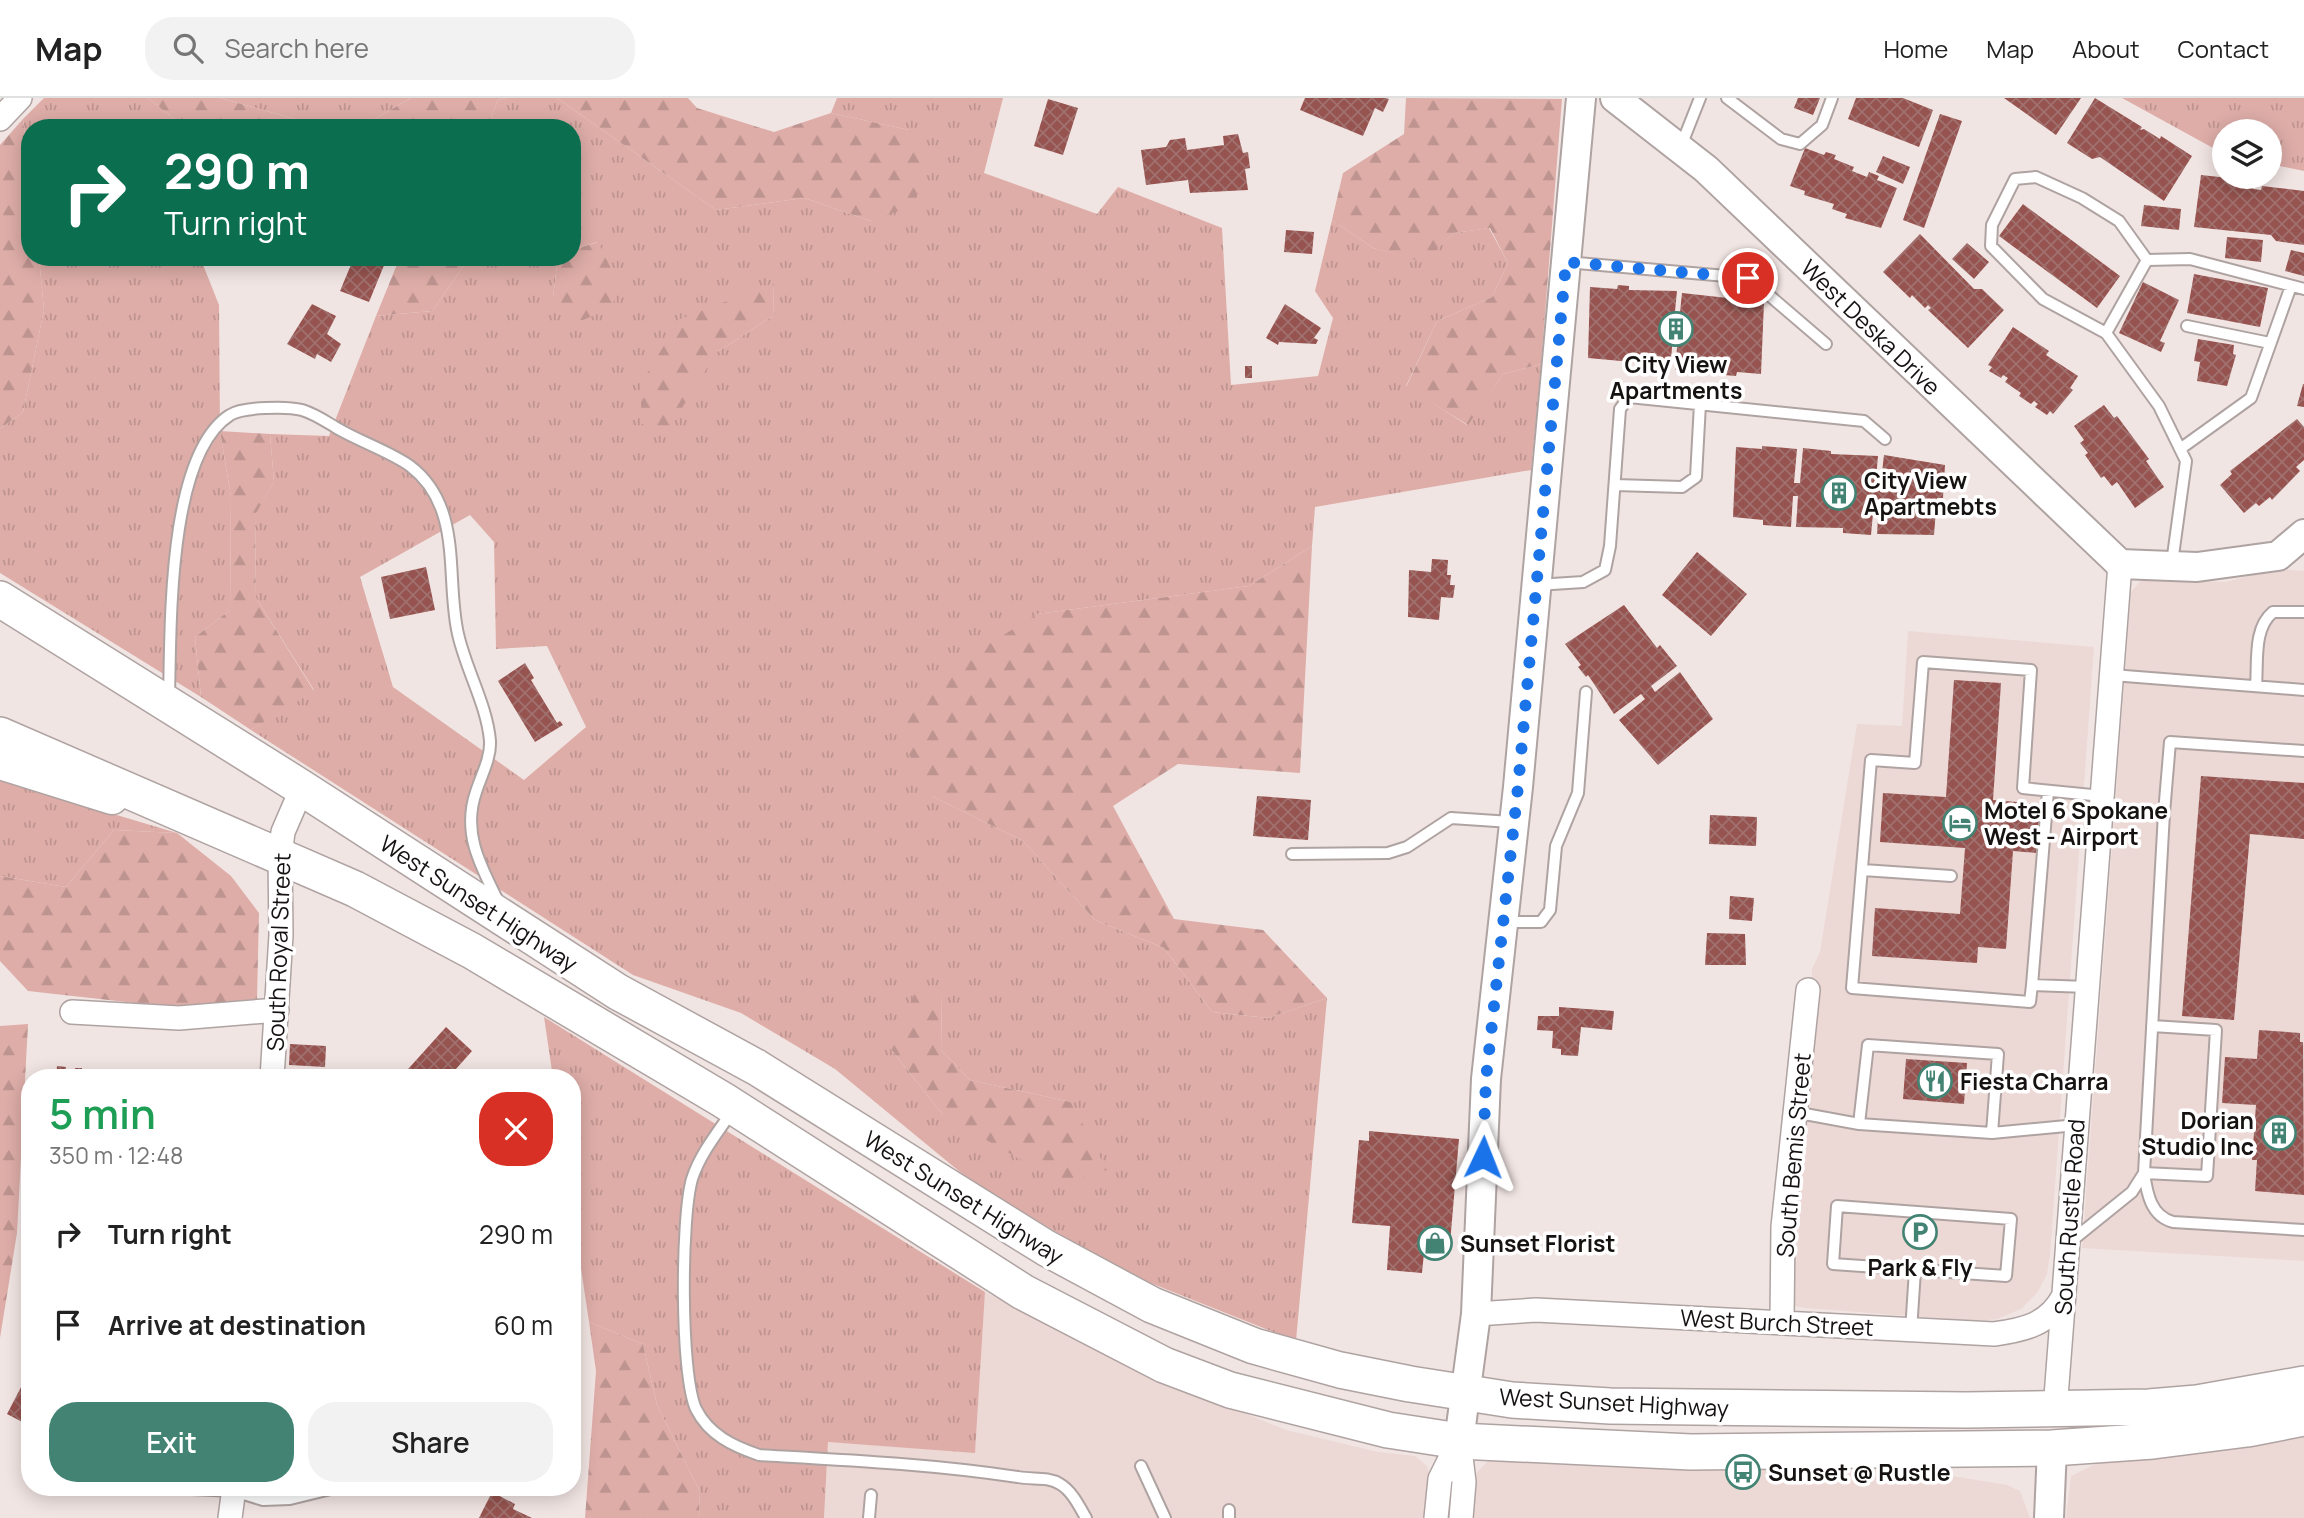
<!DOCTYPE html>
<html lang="en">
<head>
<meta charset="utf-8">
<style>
	body { margin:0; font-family:Manrope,sans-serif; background:#f2f2f2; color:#222; height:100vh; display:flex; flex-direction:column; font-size:26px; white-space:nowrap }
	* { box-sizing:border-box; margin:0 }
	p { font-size:23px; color:#767676 }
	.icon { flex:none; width:38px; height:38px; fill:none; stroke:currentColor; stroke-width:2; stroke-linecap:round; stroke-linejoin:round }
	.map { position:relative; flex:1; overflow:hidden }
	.panel { position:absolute; left:21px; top:971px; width:560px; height:427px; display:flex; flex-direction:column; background:#fff; border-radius:28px; box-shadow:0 4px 18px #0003 }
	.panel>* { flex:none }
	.guide { position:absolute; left:21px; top:21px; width:560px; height:147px; border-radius:28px; box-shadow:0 4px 18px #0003; background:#0b6e4f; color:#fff; overflow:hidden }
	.controls { position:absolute; left:2212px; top:21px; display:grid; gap:14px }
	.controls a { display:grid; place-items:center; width:70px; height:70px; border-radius:50%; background:#fff; box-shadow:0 4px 18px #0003; font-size:35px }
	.pin { position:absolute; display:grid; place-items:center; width:60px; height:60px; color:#fff; margin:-30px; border:4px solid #fff; border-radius:50%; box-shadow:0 2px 7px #0007 }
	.me { position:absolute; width:77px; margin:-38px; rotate:2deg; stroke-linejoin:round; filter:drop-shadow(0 0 5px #0008) }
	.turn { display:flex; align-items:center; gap:24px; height:147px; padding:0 28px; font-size:32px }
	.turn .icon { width:91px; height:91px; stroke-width:2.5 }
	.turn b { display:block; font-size:49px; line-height:60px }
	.round { display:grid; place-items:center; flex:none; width:74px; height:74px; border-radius:28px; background:#f2f2f2 }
	.summary { display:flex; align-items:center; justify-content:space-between; height:119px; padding:0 28px }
	h1 { font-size:42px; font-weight:600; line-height:52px; color:#1e9e55 }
	.action { display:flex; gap:14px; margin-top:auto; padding:14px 28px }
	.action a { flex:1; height:80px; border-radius:28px; background:#438373; color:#fff; font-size:28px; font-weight:600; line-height:80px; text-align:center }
	.action a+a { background:#f2f2f2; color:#222 }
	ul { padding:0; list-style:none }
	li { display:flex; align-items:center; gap:21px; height:91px; padding:0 28px }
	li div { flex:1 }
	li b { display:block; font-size:26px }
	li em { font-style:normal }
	header { display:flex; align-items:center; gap:42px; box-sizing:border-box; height:98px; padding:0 35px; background:#fff; border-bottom:2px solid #e0e0e0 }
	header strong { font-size:33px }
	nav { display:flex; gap:38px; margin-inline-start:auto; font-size:24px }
	.search { width:490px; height:63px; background:#f2f2f2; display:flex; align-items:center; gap:18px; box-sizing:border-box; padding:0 24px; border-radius:28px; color:#767676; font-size:26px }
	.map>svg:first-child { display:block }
	.built { fill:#ecd8d5 }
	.grass { fill:url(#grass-tufts); fill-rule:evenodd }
	.forest { fill:url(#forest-firs) }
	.building { fill:url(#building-cross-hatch) }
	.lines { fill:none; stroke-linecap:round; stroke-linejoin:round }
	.service-casing { stroke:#afa3a2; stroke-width:14 }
	.minor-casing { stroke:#afa3a2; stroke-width:26 }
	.tertiary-casing { stroke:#afa3a2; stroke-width:32 }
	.secondary-casing { stroke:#afa3a2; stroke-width:35 }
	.primary-casing { stroke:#afa3a2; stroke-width:38 }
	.service { stroke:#fff; stroke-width:10 }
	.minor { stroke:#fff; stroke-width:23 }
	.tertiary { stroke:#fff; stroke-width:28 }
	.secondary { stroke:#fff; stroke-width:32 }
	.primary { stroke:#fff; stroke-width:35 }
	.route { stroke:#1a73e8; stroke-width:12; stroke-dasharray:0 21.6 }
	.labels { text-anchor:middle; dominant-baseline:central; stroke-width:7; stroke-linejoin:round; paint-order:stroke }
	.street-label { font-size:23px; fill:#161212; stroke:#fff }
	.poi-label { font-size:23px; font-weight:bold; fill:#161212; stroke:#fff; text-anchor:start }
</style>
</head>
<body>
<header>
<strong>Map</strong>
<div class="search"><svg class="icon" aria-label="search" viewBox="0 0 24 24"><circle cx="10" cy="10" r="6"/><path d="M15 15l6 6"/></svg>Search here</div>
<nav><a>Home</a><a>Map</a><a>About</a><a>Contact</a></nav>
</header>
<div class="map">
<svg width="2304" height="1420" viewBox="0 0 2304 1420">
	<defs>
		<pattern id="grass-tufts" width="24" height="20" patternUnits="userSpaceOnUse" patternTransform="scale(1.75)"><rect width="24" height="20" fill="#deada8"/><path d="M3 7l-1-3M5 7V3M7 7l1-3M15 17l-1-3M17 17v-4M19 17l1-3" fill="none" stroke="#be9490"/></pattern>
		<pattern id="forest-firs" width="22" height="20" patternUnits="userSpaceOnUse" patternTransform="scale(1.75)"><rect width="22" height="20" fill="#deada8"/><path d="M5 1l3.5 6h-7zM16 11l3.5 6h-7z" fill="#be9490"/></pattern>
		<pattern id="building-cross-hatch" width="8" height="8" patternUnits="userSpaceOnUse" patternTransform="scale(1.75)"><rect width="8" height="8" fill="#96534f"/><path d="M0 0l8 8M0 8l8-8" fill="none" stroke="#a0716e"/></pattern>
	</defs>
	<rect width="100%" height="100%" fill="#f1e5e3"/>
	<path class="built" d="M2277,471l27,2v690l-222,-13 49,-656 11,-13 83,3z
		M1908,533l186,16 -44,608 -3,19 -10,19 -16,16 -24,10 -21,2 -170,-13 -11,-2 -5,-9 19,-241 3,-87 8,-17 37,-228 45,2z
		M985,1194l171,85 130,53 92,22 37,4 12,10 4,13 -4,39h-603l4,-76 147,10z
		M2304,1332v88h-238l5,-42 25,-12z
		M1504,1361l411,11 92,15 13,6 10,27h-560l7,-46 11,-11z"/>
	<path class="grass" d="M44,0h104l37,30h-155v51l-7,-60z
		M220,0h191l-52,30h-32z
		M506,0h51l159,112 88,-12 67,23 38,-91 -78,-17 6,-15h166l-19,75 113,41 21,-27 104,41 9,157 87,-9 15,-58 -18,-27 17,-71 41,28 50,13 31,-28 35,-5 19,35 -16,34 -55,24 -31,65 61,39 36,-51 38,-10 -10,106 -216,37 -3,39 -63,40 -212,28 -105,182 91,45 72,79 69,28 48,64 56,6 59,-20 -31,343 -173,-69 -152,-91 -136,-112 -94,-56 -108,-38 -382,-245 63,-40 -58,-92 -1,-84 19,-32 -4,-48 59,2 47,-120 56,-5 38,-54h88l-5,40 44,-55 -25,8v-122h-85l11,-28zM774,185l-1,33 -56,36zM470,417l24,27 2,107 51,-3 39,81 -62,53 -131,-93 -33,-110zM941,895l1,58 28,29 101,22 -128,13 -53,-67z
		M2122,0h182v73l-34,-7v-33h-46v23z
		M39,159h161l19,48 1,126 11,66 -1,113 -35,27 6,60 -201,-124v-144l23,-17 21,-102z
		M0,682l177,53 -63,-3 -48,57 -66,-11z
		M544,919l441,275 -10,161 -147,-11 -4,76h-125l1,-26 -43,-87 -14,-61 -54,-22 -17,-114v-130h-19z"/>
	<path class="forest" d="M148,0h72l107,30h-142z
		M411,0h95l-8,2 -11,28h-128z
		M557,0h131l9,10 77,24 57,-19 78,17 15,29 -9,46 -44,16 -67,-23 -88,12z
		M1406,0l156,1 -21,265 -38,10 -35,51 -62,-38 31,-66 55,-24 16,-34 -18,-35 -36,5 -31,29 -50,-14 -41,-28 11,-47 61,-39z
		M23,21l7,60v78h9l5,53 -21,102 -23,17v-284z
		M598,144l20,41 -6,25 -34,14 -25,-25 5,-40h14v-7z
		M400,159h70l-38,54 -56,5z
		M774,185l-1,33 -56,36 -50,80 -25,-8 -2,-39 40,-66z
		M220,333l50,3 4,48 -19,33 1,83 58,93 -63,39 -50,-33 -6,-60 35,-27 1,-113z
		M1312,448l-12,227 -122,-9 -65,42 61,113 89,11 64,68 -59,20 -56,-6 -48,-64 -69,-28 -72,-79 -91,-45 -36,-65 18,-40 123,-77 212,-28z
		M114,732l63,3 54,43 28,37 -2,86 -77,9 -152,-17 -28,-30v-85l66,11z
		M918,888l23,7 1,58 28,29 101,22 36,68 -44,14 -120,-69 -53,-67z
		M28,926l-11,209 -17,105v-312z
		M589,1224l54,22 14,61 43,87 -1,26h-114l11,-147z"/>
	<path class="building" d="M1305,0h81l3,1 -6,13 -8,-4 -12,28 -63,-26z
		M1798,0h22l-7,17 -19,-7z
		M1856,0h47l30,12 -14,37 -71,-28z
		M2004,0h77l-25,37z
		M2095,0l47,29 -2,3 4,-1 16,10 1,-3 31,20 -28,45 -64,-44 -8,2 -25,-16z
		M1048,1l30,9 -15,47 -29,-9z
		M1940,16l22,7 -38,107 -21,-8z
		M1238,36l5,19 5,-1 2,16 -5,1 3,21 -58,3 -2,-13 -42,5 -5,-35 25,-3 4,-7 15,-2 2,12 37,-5 -1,-9z
		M1805,50l19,7 2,-3 10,3 -2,4 20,8 -2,4 15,6 2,-5 10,4 -2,4 20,8 -16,40 -36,-10 2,-4 -15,-5 2,-5 -30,-9 1,-4 -15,-5z
		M1883,58l27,11 -7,17 -27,-12z
		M2201,77l37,4 -1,4 17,2 -1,4 8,1 1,-4 42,5v54l-28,-4 -5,-6 -77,-8z
		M2023,106l97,72 -23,32 -98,-72z
		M2144,107l37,4 -2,21 -38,-4z
		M1286,132l28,2 -2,22 -28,-2z
		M1920,136l54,55h8l22,21 -36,38 -40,-38 3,-2 -3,-3 -3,3 -13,-13 -2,3 -27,-26z
		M2227,139l36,3 -2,22 -36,-4z
		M1967,145l22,19 -15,17 -22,-20z
		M2291,152l13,3v23l-19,-5z
		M347,159l40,1 -18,44 -29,-11 13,-31z
		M2194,176l74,14 -8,39 -73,-14z
		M2143,184l36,18 -19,41 5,2 -4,9 -42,-19z
		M1618,187l11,1v4l48,1 -3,30 5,1 3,-29 82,9 -3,72 -24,-2 -1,4 -12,-1 1,-5h-50l3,-33 -5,-1 -3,34 -27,-3v-4l-55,-5 2,-71 27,2z
		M312,206l24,12 -9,18 14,10 -10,18 -14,-8 -2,5 -28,-15z
		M1285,206l36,24 -7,10 4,2 -2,4 -37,-2 -1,3 -12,-7z
		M2013,229l36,24 -3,4 32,21 -8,12 3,2 -20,24 -3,-3 -3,4 -12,-8 3,-3 -4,-3 -3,3 -12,-8 2,-3 -16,-11 3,-4 -5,-3 -2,3 -12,-7 3,-4 -4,-2z
		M2198,241l36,6 -1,9 3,1 -9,31 -30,-5 3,-19 -6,-1z
		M1245,268h7v12h-7z
		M2303,286h1v23l-7,-1z
		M2104,307l10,13 3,-2 32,43 -3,2 18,26 -29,21 -18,-26 -5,4 -8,-10 -3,2 -16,-23 3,-2 -8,-10 4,-3 -10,-14z
		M2297,321l7,8v33l-8,7 4,4 -28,29 -2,-3 -11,9 -3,-3 -12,10 -24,-28 12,-11 -2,-3z
		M1762,348l35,3 -3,34h6l3,-35 28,3v3l47,2 -3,34h5l4,-35 61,10 -2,33h-6l-3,37 -57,-1 2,-31h-5l-3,32 -28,-2v-5l-47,-1 2,-31h-5l-2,31 -28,-2v-5l-30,-3 3,-70 26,2z
		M1697,454l50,42 -36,42 -49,-41z
		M1432,461l16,1 -1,15h4l-1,10h5l-2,13 -12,-1 -2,23 -31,-3 1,-47 22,2z
		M426,469l9,43 -45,9 -9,-42z
		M1624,507l33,43 3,-3 17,21 -26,20 4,6 25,-20 33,47 -55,46 -39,-45 26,-21 -4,-5 -27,20 -26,-39 -2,2 -8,-10 3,-2 -16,-21z
		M525,565l9,15 -3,2 26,43 3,-2 3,4 -28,17 -37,-61z
		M1954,582l47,3 -8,117 48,4 -4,49 -24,-2 -7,98 -28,-2 -1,16 -105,-7 3,-48 85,6 5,-66 -85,-6 3,-49 63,4z
		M2201,678l103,7v56l-54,-5 -16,186 -52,-4z
		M1257,698l54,4 -3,40 -55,-4z
		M1710,717l47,2 -1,29 -47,-2z
		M1730,798l24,2 -2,23 -23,-2z
		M1707,835l38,1 1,31h-41z
		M1559,909l55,4 -2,19 -31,-3 -3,29 -17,-1v-6l-9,-1 1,-17 -16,-1 1,-14h21z
		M446,929l26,24 -24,27h-48z
		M2259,932l41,3v9h3l1,153 -49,-4 2,-31h-5l4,-55 -34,-2 3,-46 32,2z
		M290,946l36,2 -1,21 -36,-2z
		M1906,961l61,4 -3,41 -61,-5z
		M57,968l9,1 -1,7 9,1 1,-7h7v10h-26z
		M1369,1033l90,8 -10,116 -25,-2 -2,20 -35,-3 3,-44 -38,-3 7,-83 10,1z
		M30,1272v56l-23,-12z
		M492,1394l23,12 -2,5 19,9h-53z"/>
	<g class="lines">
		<g class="service-casing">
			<path id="service" d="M1727,0l54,41 19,5 22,-19 10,-27
				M1681,48l19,-48
				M1566,164l183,16 77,66
				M2187,228l83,17
				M2106,235l-63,-34 -52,-53 1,-21 23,-46 21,-2 46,21 37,23 28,39
				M2180,351l71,-51 40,-112
				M1615,387l67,2 14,-10 4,-73
				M2172,465l14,-102 -27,-55 -53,-73 41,-73 43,-1 114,30
				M1537,487l46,-3 22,-12 5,-24 10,-137 9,-12 235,24 21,18
				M2112,577l192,15
				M2256,588c2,-24 -3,-58 17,-74h31
				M169,598c2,-68 -2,-241 61,-281 12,-8 57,-9 72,-5 13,4 23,11 33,17 23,14 56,25 75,39 54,41 35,112 48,168 8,36 29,71 32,107 1,17 -9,35 -14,51 -14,40 4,73 22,109
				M2048,693l-16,194 55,2
				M2164,715l6,-71 134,9
				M1292,756l96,-1 19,-6 44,-29 60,4
				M1863,772l88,6
				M1503,824h38l9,-12 6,-64 22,-53 8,-101
				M2032,887l-2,17 -178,-14 19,-228 44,3 8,-101 108,8 -8,118 79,8
				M2152,928l64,4 -9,146 -63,-3c3,21 7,43 29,49l131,8
				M733,1012c-15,22 -33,44 -41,69 -11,38 -12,195 4,230 13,26 37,37 63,46 87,5 173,9 259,22 14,3 29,-1 42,7 12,7 19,22 26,34
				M1794,1014l65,12 133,9 85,-8
				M1859,1026l9,-79 130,9 -6,79
				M1837,1108l174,13 -5,57 -173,-12z
				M2070,1144l62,-50 12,-19 20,-360 -63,-3
				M1911,1233l4,-61
				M1141,1368l24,52
				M170,1390l64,3 29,9 27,-1 45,-11
				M869,1420l2,-23
				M1229,1420v-8"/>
		</g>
		<g class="minor-casing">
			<path id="minor" d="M0,21l20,-21
				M72,914l107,6 98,-8
				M272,980l9,-143 -1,-79 3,-24 19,-44
				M1476,1216l60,-4 458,24c29,-4 54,-9 69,-37
				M1782,1223l1,-94 25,-237
				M2055,1312l65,-846
				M1459,1343l5,41 -3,36
				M230,1420l4,-30
				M1436,1420l4,-39 19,-38"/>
		</g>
		<g class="tertiary-casing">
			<path id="tertiary" d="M1615,0l91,71 414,395 77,3 81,-11 26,-22
				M1459,1343l17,-127 10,-235 32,-292 63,-689
				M2049,1420l3,-70"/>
		</g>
		<g class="secondary-casing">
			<path id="secondary" d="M0,665l112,35"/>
		</g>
		<g class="primary-casing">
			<path id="primary" d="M0,501l302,189 316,204 138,75 290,181 106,57 102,41 86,24 70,14 102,16 98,6 356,4 183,-3 48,-4 107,-19
				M0,637l355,154 117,62 251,149 300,192 141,73 66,25 158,40 71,11 232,11 361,-4 101,-7 94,-12 57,-11"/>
		</g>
		<use href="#service" class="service"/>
		<use href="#minor" class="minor"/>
		<use href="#tertiary" class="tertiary"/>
		<use href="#secondary" class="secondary"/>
		<use href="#primary" class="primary"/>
	</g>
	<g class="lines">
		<path class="route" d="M1483,1059l3,-78 32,-292 48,-525 182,16"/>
	</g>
	<defs>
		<g id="building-ring" transform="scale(1.75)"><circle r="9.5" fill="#fff" stroke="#438373" stroke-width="1.5"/><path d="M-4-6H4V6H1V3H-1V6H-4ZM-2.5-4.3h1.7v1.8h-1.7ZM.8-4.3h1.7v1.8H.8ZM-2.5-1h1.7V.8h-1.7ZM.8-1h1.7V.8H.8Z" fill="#438373"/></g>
		<g id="hotel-ring" transform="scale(1.75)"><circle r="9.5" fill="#fff" stroke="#438373" stroke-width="1.5"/><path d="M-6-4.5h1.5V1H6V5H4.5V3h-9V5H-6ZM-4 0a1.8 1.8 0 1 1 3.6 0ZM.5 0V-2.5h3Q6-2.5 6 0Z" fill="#438373"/></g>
		<g id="restaurant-ring" transform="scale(1.75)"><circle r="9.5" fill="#fff" stroke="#438373" stroke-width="1.5"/><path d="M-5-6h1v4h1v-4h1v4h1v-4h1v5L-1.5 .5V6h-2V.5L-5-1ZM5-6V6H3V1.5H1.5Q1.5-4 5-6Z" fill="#438373"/></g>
		<g id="parking-ring" transform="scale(1.75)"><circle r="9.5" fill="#fff" stroke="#438373" stroke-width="1.5"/><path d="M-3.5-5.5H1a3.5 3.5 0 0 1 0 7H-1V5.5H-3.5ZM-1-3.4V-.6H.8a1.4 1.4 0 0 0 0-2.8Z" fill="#438373"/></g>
		<g id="shop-ring" transform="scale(1.75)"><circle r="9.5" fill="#fff" stroke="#438373" stroke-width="1.5"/><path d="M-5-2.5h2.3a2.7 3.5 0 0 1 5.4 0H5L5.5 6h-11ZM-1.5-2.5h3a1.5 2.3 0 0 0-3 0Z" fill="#438373"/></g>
		<g id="bus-ring" transform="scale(1.75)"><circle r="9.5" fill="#fff" stroke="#438373" stroke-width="1.5"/><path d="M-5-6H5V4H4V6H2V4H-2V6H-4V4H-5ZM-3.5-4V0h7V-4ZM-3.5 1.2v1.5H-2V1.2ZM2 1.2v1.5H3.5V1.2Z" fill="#438373"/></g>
	</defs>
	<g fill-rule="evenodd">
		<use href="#building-ring" x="1676" y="231"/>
		<use href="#building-ring" x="1839" y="395"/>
		<use href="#hotel-ring" x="1960" y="725"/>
		<use href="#restaurant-ring" x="1935" y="983"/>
		<use href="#building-ring" x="2279" y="1035"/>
		<use href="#parking-ring" x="1920" y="1134"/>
		<use href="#shop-ring" x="1435" y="1145"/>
		<use href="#bus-ring" x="1743" y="1374"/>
	</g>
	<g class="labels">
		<g class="street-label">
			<text transform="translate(1871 229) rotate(44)">West Deska Drive</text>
			<text transform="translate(479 805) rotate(33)">West Sunset Highway</text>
			<text transform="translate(278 854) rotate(-88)">South Royal Street</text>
			<text transform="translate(1793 1057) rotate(-85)">South Bemis Street</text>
			<text transform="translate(964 1099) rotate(32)">West Sunset Highway</text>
			<text transform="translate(2069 1119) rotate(-86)">South Rustle Road</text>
			<text transform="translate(1777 1224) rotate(3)">West Burch Street</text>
			<text transform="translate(1614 1304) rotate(3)">West Sunset Highway</text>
		</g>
		<g class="poi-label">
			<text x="1676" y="266" text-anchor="middle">City View<tspan x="1676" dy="26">Apartments</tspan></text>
			<text x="1864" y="382">City View<tspan x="1864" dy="26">Apartmebts</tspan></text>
			<text x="1984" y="712">Motel 6 Spokane<tspan x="1984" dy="26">West - Airport</tspan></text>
			<text x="1960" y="983">Fiesta Charra</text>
			<text x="2254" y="1022" text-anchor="end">Dorian<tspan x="2254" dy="26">Studio Inc</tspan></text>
			<text x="1460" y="1145">Sunset Florist</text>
			<text x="1920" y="1169" text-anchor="middle">Park &amp; Fly</text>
			<text x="1768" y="1374">Sunset @ Rustle</text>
		</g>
	</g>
</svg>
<div class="controls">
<a><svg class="icon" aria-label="layers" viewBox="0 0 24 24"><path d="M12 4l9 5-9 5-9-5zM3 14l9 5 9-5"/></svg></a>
</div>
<div class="pin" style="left:1748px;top:180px;background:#d93025"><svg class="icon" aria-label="arrive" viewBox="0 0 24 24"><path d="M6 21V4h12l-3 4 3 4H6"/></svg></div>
<svg class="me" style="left:1483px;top:1059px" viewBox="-20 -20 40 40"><path d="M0-17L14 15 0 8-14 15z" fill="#1a73e8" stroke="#fff" stroke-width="4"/></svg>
<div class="guide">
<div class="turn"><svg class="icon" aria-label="right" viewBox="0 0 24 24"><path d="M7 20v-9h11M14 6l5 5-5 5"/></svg><div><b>290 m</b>Turn right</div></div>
</div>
<section class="panel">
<div class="summary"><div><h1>5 min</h1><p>350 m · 12:48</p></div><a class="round" style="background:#d93025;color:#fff"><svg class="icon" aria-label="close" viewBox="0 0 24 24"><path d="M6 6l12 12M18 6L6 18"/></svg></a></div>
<ul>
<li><svg class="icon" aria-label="right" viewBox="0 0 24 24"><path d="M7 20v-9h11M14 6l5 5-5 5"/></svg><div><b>Turn right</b></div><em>290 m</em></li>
<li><svg class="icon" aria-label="arrive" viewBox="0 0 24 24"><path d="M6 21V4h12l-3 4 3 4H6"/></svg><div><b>Arrive at destination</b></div><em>60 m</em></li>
</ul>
<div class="action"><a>Exit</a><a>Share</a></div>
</section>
</div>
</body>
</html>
